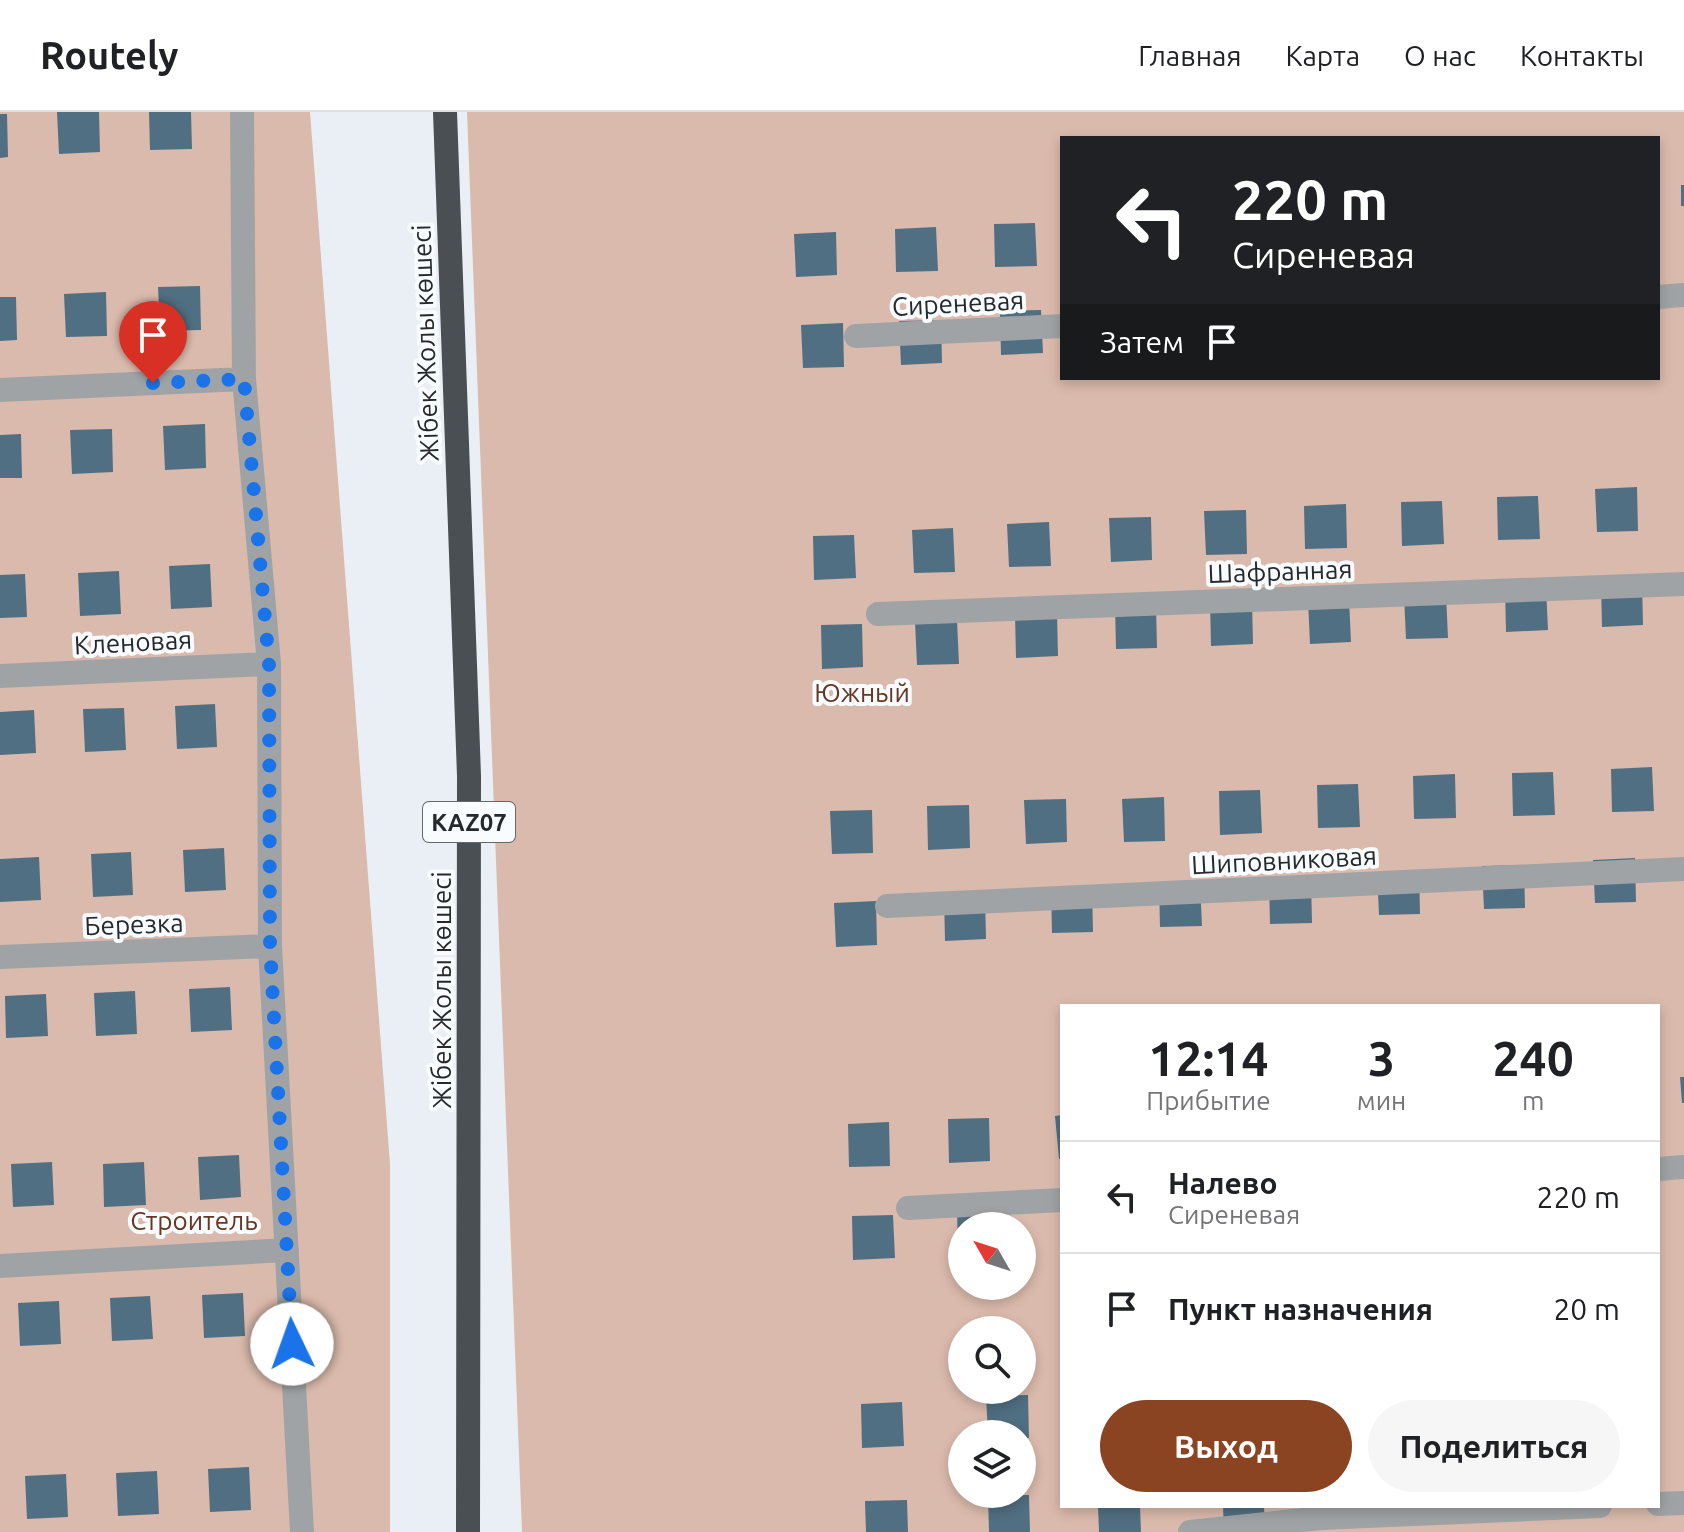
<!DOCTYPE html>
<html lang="ru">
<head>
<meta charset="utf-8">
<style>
	body { margin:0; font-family:Ubuntu,sans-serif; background:#f6f6f6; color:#202124; height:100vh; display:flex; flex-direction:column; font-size:30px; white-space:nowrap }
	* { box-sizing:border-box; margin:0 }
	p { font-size:26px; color:#757577 }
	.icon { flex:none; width:44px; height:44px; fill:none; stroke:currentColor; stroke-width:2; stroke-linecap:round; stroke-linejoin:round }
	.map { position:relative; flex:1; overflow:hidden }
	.side { position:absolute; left:1060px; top:892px; width:600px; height:504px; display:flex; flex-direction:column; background:#fff; border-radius:0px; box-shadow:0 4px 12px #0003 }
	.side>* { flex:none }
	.banner { position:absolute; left:1060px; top:24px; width:600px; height:244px; border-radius:0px; box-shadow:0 4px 12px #0003; background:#202124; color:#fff; overflow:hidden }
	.needle { width:52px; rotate:309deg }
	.buttons { position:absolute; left:948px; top:1100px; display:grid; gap:16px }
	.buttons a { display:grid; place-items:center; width:88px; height:88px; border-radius:50%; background:#fff; box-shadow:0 4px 12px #0003; font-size:40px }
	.pin { position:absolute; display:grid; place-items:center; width:68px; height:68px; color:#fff; margin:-82px -34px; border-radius:50% 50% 50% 0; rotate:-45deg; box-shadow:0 0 8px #0007 }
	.pin .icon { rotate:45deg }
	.me { position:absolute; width:88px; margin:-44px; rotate:357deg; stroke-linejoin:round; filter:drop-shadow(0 0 6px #0008) }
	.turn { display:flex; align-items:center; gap:28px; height:168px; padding:0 40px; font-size:36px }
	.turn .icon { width:104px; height:104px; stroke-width:2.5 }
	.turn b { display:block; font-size:56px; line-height:68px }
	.then { display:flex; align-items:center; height:76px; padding:0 40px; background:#0003; gap:16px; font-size:30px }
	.eta { display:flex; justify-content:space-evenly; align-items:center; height:136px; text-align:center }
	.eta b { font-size:48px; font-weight:700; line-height:56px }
	.button { display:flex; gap:16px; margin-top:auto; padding:16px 40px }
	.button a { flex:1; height:92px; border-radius:48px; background:#8b4421; color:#fff; font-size:32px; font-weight:700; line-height:92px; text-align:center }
	.button a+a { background:#f6f6f6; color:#202124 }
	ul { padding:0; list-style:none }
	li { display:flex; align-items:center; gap:24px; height:112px; padding:0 40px; border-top:2px solid #e0e0e0 }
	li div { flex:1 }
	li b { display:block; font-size:30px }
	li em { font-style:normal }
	header { display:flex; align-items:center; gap:48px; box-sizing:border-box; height:112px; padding:0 40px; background:#fff; border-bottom:2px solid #e0e0e0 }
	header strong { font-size:38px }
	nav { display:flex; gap:44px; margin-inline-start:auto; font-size:28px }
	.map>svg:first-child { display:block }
	.green { fill:#dabaac; fill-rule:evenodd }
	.building { fill:#516f82 }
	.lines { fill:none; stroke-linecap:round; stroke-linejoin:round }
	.minor { stroke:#a0a3a5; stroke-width:24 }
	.highway { stroke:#4a4f53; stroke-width:24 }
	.route { stroke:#1a73e8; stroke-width:14; stroke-dasharray:0 25.2 }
	.labels { text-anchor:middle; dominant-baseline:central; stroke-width:8; stroke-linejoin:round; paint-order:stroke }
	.shield { fill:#f8fcff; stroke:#65686a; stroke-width:2 }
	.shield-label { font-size:24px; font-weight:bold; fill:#26282a }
	.street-label { font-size:26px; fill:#26282a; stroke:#f8fcff }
	.park-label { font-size:26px; fill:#663721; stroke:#f8fcff }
</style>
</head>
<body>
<header>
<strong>Routely</strong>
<nav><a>Главная</a><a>Карта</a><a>О нас</a><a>Контакты</a></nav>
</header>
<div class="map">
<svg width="1684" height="1420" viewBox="0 0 1684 1420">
	<rect width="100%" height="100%" fill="#e9eff4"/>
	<path class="green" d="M0,0h310l80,1052v368h-390z
		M467,0h1217v1420h-1162zM1062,26h596v240h-596zM1062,894h596v500h-596zM962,1114h60v60h-60zM962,1218h60v60h-60zM962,1322h60v60h-60z"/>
	<path class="building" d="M57,0h42l1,40 -41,2z
		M149,0h42l1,37 -42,1z
		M0,2h7l1,43 -8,1z
		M1681,73h3v21h-3z
		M1035,111l2,43 -42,1 -1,-43z
		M936,115l2,44 -42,1 -1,-43z
		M836,120l1,43 -41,2 -2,-43z
		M200,174l1,44 -41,1 -2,-44z
		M106,180l1,44 -41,1 -2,-43z
		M0,185h16l1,43 -17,1z
		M1041,198l2,43 -42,2 -1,-44z
		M941,208l1,43 -41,2 -2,-44z
		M843,211l1,44 -41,1 -2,-43z
		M205,312l1,44 -41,2 -2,-44z
		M112,317l1,43 -41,2 -2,-44z
		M21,322l1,44h-22v-43z
		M1637,375l1,44 -41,1 -2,-43z
		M1538,384l2,43 -42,1 -1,-43z
		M1442,389l2,43 -42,2 -1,-44z
		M1346,392l1,44 -42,1 -1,-43z
		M1246,398l1,44 -41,1 -2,-44z
		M1151,405l1,43 -41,2 -2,-44z
		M1049,410l2,44 -42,1 -2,-43z
		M953,416l2,44 -41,1 -2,-43z
		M854,423l2,43 -42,2 -1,-44z
		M210,452l2,43 -41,2 -2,-43z
		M119,459l2,43 -41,2 -2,-43z
		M25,462l2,43 -27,1v-43z
		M1642,469l1,44 -41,2 -1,-44z
		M1546,475l2,43 -42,2 -1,-44z
		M1446,482l2,44 -42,1 -2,-43z
		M1349,487l2,43 -41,2 -2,-44z
		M1252,489l1,43 -42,2 -1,-44z
		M1156,492l1,44 -41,1 -1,-43z
		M1057,501l1,43 -42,2 -1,-44z
		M957,508l2,44 -42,1 -2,-43z
		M862,512l1,43 -41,2 -1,-44z
		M215,592l2,43 -40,2 -2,-43z
		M124,596l2,42 -41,2 -2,-43z
		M34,598l2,43 -36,2v-43z
		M1652,655l2,44 -42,1 -1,-43z
		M1553,660l2,43 -42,1 -1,-43z
		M1455,662l1,44 -42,1 -1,-43z
		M1358,672l2,43 -42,1 -1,-43z
		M1260,678l2,43 -42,2 -1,-44z
		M1164,685l1,44 -41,1 -2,-43z
		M1066,687l1,43 -41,2 -2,-44z
		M969,693l1,43 -42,2 -1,-44z
		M872,698l1,43 -41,1 -2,-43z
		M224,736l2,42 -41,2 -2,-42z
		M131,740l2,43 -40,2 -2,-43z
		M39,745l2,43 -41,2v-43z
		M1635,746l1,44 -41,1 -2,-43z
		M1524,753l1,43 -41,1 -2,-43z
		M1419,758l1,44 -41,1 -2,-43z
		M1311,767l1,44 -42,1 -1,-43z
		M1200,770l2,44 -42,1 -1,-43z
		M1092,776l1,44 -41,1 -1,-43z
		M985,784l1,43 -41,2 -1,-44z
		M876,789l1,44 -41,2 -2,-44z
		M230,875l2,43 -41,2 -2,-43z
		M135,879l2,43 -41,2 -2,-43z
		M46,882l2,42 -42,2 -1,-42z
		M1680,965h4v26h-2z
		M1062,1003v44h-3l-4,-43z
		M989,1006l1,43 -41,2 -1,-44z
		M889,1010l1,44 -41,1 -1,-43z
		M239,1043l2,42 -41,3 -2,-43z
		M52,1050l2,43 -41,2 -2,-43z
		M144,1050l2,43 -42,2 -1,-43z
		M998,1095l1,19h-37v25h-4l-1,-43z
		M893,1103l2,43 -42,2 -1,-44z
		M243,1181l2,43 -41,2 -2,-43z
		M150,1184l3,43 -41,2 -2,-43z
		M59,1189l2,43 -41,2 -2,-43z
		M1028,1283l1,43h-7v-4h-34l-2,-38z
		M902,1290l2,44 -42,2 -1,-44z
		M249,1355l2,43 -41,2 -2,-43z
		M157,1359l2,43 -41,2 -2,-43z
		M66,1362l2,43 -41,2 -2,-43z
		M1029,1383l1,37h-41l-1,-36z
		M907,1388l1,32h-42l-1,-31z
		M1098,1394h42l1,26h-42z
		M1223,1394h41l1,25 -41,1z"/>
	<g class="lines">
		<path class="minor" d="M242,0l2,267 25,285 1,282 32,586
			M1658,185l26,-2
			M856,224l206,-10
			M0,278l244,-11
			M878,502l806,-30
			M0,564l269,-12
			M887,794l797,-37
			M0,845l270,-11
			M1658,1057l26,-2
			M908,1096l154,-8
			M0,1154l287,-16
			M1658,1392l26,-1
			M1190,1420l131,-14 279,-12"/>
		<path class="highway" d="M445,0l24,664 -1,756"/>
	</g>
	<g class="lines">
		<path class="route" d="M153,271l91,-4 25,285 1,282 22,398"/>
	</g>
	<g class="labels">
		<rect class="shield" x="423" y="690" width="92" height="40" rx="6"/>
		<g class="shield-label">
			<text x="469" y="710">KAZ07</text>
		</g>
		<g class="street-label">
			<text transform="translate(958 191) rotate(-3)">Сиреневая</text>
			<text transform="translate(425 231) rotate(-92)">Жібек Жолы көшесі</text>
			<text transform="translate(1280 459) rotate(-2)">Шафранная</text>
			<text transform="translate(133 530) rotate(-3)">Кленовая</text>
			<text transform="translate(1284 748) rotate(-3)">Шиповниковая</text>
			<text transform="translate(134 812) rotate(-2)">Березка</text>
			<text transform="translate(441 878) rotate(-90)">Жібек Жолы көшесі</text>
		</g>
		<g class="park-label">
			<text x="862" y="580">Южный</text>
			<text x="194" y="1108">Строитель</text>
		</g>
	</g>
</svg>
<div class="buttons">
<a><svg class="needle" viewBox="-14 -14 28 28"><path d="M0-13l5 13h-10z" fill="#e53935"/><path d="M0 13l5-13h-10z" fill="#757577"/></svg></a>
<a><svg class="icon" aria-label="search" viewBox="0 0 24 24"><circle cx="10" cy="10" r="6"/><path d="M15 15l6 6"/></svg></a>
<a><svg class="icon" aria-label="layers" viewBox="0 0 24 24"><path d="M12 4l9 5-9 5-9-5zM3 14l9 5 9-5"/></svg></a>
</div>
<div class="pin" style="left:153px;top:271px;background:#d93025"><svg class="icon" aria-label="arrive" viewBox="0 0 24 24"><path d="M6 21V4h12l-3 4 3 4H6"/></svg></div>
<svg class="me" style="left:292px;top:1232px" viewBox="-20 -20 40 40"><circle r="19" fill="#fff"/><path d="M0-13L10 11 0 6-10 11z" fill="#1a73e8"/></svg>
<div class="banner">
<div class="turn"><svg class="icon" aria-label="left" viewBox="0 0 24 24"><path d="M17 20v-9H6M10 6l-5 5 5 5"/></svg><div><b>220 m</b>Сиреневая</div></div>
<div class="then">Затем<svg class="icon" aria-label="arrive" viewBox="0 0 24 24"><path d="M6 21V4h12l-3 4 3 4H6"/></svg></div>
</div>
<section class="side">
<div class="eta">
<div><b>12:14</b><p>Прибытие</p></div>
<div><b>3</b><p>мин</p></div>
<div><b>240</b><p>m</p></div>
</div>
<ul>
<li><svg class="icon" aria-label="left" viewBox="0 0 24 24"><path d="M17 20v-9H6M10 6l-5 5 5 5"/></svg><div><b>Налево</b><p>Сиреневая</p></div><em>220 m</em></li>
<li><svg class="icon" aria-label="arrive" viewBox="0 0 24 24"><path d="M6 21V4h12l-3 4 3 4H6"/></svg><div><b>Пункт назначения</b></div><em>20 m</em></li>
</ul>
<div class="button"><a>Выход</a><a>Поделиться</a></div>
</section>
</div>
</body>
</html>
